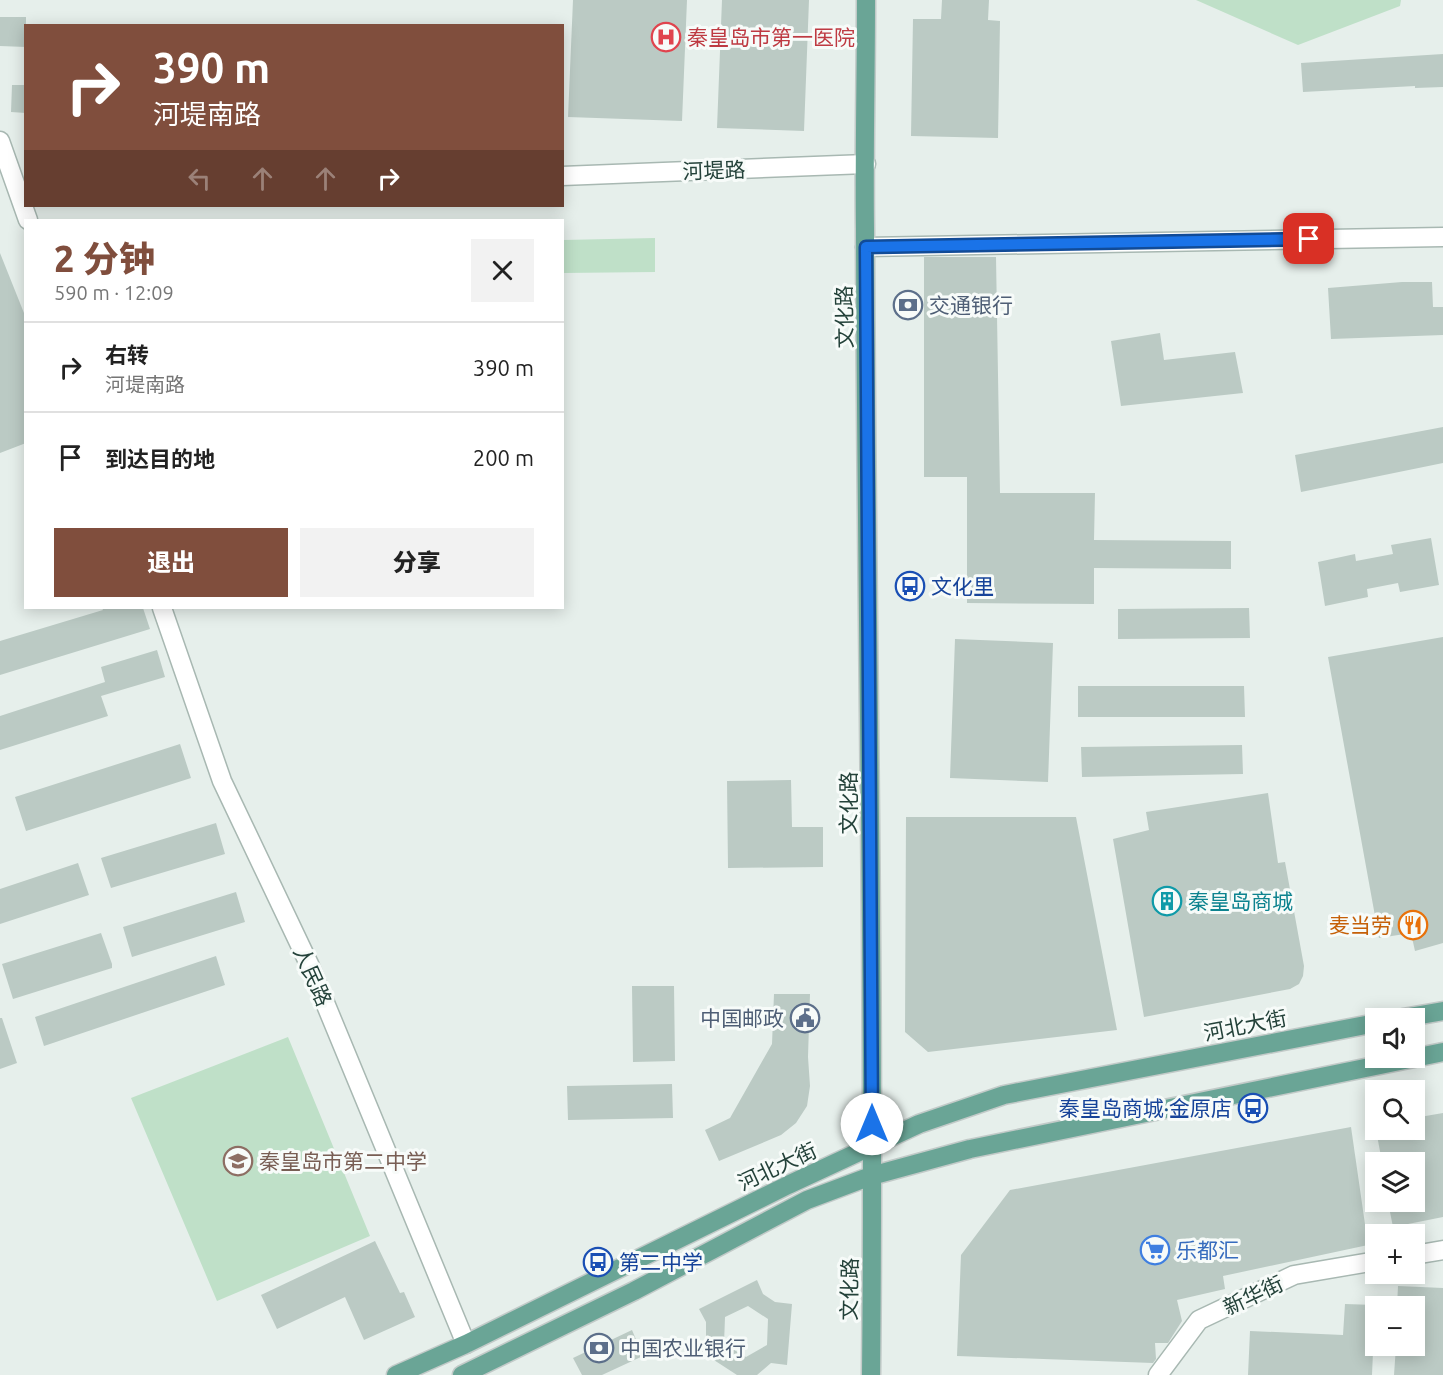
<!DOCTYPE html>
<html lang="zh">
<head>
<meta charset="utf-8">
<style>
	body { margin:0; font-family:Ubuntu,"Noto Sans SC",sans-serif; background:#f2f2f2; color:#222; height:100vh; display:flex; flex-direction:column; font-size:22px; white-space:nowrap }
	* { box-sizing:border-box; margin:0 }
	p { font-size:20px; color:#767676 }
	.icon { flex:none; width:33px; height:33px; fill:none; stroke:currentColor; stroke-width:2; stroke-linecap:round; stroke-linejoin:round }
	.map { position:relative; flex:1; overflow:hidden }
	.side { position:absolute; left:24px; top:219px; width:540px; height:390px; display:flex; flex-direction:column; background:#fff; border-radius:0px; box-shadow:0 3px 15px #0003 }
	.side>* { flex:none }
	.guide { position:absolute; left:24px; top:24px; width:540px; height:183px; border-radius:0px; box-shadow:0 3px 15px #0003; background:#804e3d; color:#fff; overflow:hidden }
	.tools { position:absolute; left:1365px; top:1008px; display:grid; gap:12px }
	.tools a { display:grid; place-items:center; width:60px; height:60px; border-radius:0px; background:#fff; box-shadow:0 3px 15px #0003; font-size:30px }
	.pin { position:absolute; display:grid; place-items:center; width:51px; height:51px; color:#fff; margin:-26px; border-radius:12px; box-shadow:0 3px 9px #0006 }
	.me { position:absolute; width:66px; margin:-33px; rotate:0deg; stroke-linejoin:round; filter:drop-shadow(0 0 4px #0008) }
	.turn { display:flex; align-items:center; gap:21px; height:126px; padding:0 30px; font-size:27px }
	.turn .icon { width:78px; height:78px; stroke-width:2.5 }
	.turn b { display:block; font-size:42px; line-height:51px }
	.lanes { display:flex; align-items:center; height:57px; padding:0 30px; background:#0003; justify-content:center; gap:30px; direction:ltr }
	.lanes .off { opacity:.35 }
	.round { display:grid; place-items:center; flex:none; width:63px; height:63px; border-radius:0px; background:#f2f2f2 }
	.head { display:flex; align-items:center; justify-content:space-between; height:102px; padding:0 30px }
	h1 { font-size:36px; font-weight:800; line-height:45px; color:#804e3d }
	.primary-button { display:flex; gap:12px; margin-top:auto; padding:12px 30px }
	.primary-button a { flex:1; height:69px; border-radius:0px; background:#804e3d; color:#fff; font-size:24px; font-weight:800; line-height:69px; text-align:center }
	.primary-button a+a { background:#f2f2f2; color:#222 }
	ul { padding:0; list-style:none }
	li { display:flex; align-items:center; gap:18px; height:90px; padding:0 30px; border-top:2px solid #e0e0e0 }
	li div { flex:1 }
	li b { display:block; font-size:22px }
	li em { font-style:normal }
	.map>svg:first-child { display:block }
	.green { fill:#bfe0c8 }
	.building { fill:#bbcac4; fill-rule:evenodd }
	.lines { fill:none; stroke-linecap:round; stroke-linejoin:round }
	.minor-casing { stroke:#a8b8b2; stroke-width:21 }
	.major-casing { stroke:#c2cac8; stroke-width:21 }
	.minor { stroke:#fff; stroke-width:18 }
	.major { stroke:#6aa596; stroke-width:18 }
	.route-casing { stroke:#114b97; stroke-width:15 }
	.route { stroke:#1a73e8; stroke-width:10 }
	.labels { text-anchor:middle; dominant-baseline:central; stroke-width:6; stroke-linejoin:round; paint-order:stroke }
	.health-label { font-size:21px; fill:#be3a42; stroke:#f7fbf9; text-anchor:start }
	.street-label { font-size:21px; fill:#24423a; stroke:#f7fbf9 }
	.service-label { font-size:21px; fill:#4e5e75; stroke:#f7fbf9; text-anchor:start }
	.transit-label { font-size:21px; fill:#164399; stroke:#f7fbf9; text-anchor:start }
	.culture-label { font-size:21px; fill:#0d838f; stroke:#f7fbf9; text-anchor:start }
	.food-label { font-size:21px; fill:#c56008; stroke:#f7fbf9; text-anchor:end }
	.education-label { font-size:21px; fill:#785e54; stroke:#f7fbf9; text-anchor:start }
	.shop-label { font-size:21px; fill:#366cbe; stroke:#f7fbf9; text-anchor:start }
</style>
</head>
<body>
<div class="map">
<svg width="1443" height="1375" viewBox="0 0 1443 1375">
	<rect width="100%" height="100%" fill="#e6efeb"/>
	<path class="green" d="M1196,0h205l-1,6 -102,39z
		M655,238v34l-92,1v-33z
		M288,1037l82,199 -153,65 -86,-203z"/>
	<path class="building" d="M573,0h114l-5,121 -114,-4z
		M722,0h87l-5,131 -87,-3z
		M942,0h47l-1,20 12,1 -2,117 -87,-2 2,-117h28z
		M0,17h26v30l-26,-1z
		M1443,54v33l-28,1v-2l-112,6 -2,-29z
		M12,85h14v28l-15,-1z
		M0,253l26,65v125l-26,10z
		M924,257h72l4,236h95l-1,47 137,1v28l-137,-1v36l-127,-1v-126h-43z
		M1402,282h30l1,25h10v28l-112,4 -3,-51z
		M1160,333l4,27 71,-8 8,41 -122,13 -10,-65z
		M1443,427v36l-142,29 -6,-37z
		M1431,538l8,47 -39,7 -2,-9 -31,6 1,8 -43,9 -7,-44 37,-8 1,7 37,-7 -2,-9z
		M102,608h41l7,21 -150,46v-34l103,-31z
		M1249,608l1,30 -132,1v-30z
		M1443,637v306l-28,8 -4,-18 -32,5 -51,-281z
		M955,639l98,4 -5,139 -98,-4z
		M157,650l8,27 -64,19 7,20 -108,34v-34l105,-34 -4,-15z
		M1078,686h166l1,31h-167z
		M180,744l11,34 -165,53 -11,-34z
		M1242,745l1,29 -161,3 -1,-30z
		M791,780l1,47h31v40l-95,1 -1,-87z
		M1268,793l10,70 7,-1 19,104 -1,10 -4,8 -9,5 -146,28 -31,-178 36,-9 -3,-18z
		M906,817h170l41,213 -189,22 -23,-20z
		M216,823l9,31 -114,34 -10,-30z
		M78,863l11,32 -89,29v-35z
		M236,892l9,30 -113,35 -9,-30z
		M101,933l11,31v4l-99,31 -11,-35z
		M216,956l9,29 -181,61 -9,-29z
		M632,986h42l1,75 -42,1z
		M774,994h36l-2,63 2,29 -3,20 -11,17 -15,12 -62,26 -14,-31 25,-12 42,-74z
		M0,1018h2l15,45 -17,6z
		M672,1084l1,34 -105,2 -1,-34z
		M1443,1113v104l-50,10 -5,-25h26v-40h-32l-6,-32h38v-12z
		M1351,1127l17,118 -145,31 2,13 -48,11 5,21 -14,22h-13l1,16 -3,4 -196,-7 4,-101 49,-65z
		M375,1241l25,52 4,-1 11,25 -51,23 -19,-43 -68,32 -16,-34z
		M757,1280l6,14 12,8 17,2 -5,61 -16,-2 -14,12h-20l-37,-24 6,-10v-19l-7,-13zM748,1306l20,13 -1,26 -21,12 -22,-13 1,-27z
		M1398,1286l45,2v87h-49l2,-29h18v-40h-17z
		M1345,1304l30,1 -3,70h-124l2,-44 93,4z
		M632,1330l11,26 -41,19h-20l-9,-17z"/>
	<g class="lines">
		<g class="minor-casing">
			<path id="minor" d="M0,141l28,79
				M562,176l304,-12
				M865,247l578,-10
				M162,608l60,173 87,183 157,380
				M1414,1255l29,-5
				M1158,1375l41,-55 95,-45 82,-14"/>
		</g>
		<g class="major-casing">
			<path id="major" d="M866,0c0,76 -2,152 -1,228 1,382 10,765 6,1147
				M1403,1018l40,-7
				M396,1375l70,-31 322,-159 131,-61 85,-29 372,-72
				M462,1375l172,-84 173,-91 64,-24 99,-27 473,-97"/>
		</g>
		<use href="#minor" class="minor"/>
		<use href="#major" class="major"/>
	</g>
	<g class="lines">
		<g class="route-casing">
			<path id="route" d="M872,1124l-6,-877 443,-8"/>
		</g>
		<use href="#route" class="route"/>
	</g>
	<defs>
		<g id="hospital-ring" transform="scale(1.5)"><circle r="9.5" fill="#f7fbf9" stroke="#e0444e" stroke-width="1.5"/><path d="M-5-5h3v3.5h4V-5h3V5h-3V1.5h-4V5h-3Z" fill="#e0444e"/></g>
		<g id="bank-ring" transform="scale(1.5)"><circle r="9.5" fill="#f7fbf9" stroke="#5c6f8a" stroke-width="1.5"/><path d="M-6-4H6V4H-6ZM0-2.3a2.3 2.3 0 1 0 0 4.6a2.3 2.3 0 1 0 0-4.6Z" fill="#5c6f8a"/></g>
		<g id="bus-ring" transform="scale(1.5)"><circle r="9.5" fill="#f7fbf9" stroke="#1a4fb4" stroke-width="1.5"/><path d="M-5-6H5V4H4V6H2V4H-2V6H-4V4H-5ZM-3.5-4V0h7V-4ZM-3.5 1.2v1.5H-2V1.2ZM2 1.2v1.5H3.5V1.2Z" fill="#1a4fb4"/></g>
		<g id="building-ring" transform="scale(1.5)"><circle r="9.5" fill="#f7fbf9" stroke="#0f9aa8" stroke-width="1.5"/><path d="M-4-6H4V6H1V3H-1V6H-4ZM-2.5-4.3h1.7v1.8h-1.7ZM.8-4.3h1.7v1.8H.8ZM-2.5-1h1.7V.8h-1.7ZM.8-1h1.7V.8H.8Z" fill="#0f9aa8"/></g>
		<g id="restaurant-ring" transform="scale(1.5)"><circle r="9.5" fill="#f7fbf9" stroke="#e8710a" stroke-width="1.5"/><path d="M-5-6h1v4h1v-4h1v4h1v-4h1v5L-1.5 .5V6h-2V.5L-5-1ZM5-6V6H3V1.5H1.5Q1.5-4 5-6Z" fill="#e8710a"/></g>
		<g id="civic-ring" transform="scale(1.5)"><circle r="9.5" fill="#f7fbf9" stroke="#5c6f8a" stroke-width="1.5"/><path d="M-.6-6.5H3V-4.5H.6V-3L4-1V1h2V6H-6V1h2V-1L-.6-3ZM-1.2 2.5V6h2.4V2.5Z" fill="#5c6f8a"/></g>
		<g id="school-ring" transform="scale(1.5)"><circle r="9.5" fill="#f7fbf9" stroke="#8d6e63" stroke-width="1.5"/><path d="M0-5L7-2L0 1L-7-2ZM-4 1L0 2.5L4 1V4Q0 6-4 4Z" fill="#8d6e63"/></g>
		<g id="supermarket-ring" transform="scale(1.5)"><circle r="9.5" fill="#f7fbf9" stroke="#3f7fe0" stroke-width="1.5"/><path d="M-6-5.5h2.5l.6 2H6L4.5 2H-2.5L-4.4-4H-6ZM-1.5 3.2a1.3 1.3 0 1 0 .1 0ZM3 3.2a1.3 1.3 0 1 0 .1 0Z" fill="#3f7fe0"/></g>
	</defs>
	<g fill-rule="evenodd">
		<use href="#hospital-ring" x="666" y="37"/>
		<use href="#bank-ring" x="908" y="305"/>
		<use href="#bus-ring" x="910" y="586"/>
		<use href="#building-ring" x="1167" y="901"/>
		<use href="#restaurant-ring" x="1413" y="925"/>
		<use href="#civic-ring" x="805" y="1018"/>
		<use href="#bus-ring" x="1253" y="1108"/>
		<use href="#school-ring" x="238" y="1161"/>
		<use href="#supermarket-ring" x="1155" y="1250"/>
		<use href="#bus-ring" x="598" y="1262"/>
		<use href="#bank-ring" x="599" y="1348"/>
	</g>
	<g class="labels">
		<g class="health-label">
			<text x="687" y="37">秦皇岛市第一医院</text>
		</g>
		<g class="street-label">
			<text transform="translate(714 170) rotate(-2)">河堤路</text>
			<text transform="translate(844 317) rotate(-91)">文化路</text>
			<text transform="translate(848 803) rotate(-90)">文化路</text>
			<text transform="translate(313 976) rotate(66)">人民路</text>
			<text transform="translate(1245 1025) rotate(-11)">河北大街</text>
			<text transform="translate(777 1166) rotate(-25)">河北大街</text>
			<text transform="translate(849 1289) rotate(-89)">文化路</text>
			<text transform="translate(1253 1295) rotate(-25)">新华街</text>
		</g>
		<g class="service-label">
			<text x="929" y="305">交通银行</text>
			<text x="784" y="1018" text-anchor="end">中国邮政</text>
			<text x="620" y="1348">中国农业银行</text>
		</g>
		<g class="transit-label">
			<text x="931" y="586">文化里</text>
			<text x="1232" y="1108" text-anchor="end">秦皇岛商城·金原店</text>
			<text x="619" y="1262">第二中学</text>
		</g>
		<g class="culture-label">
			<text x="1188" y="901">秦皇岛商城</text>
		</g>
		<g class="food-label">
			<text x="1392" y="925">麦当劳</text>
		</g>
		<g class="education-label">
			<text x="259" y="1161">秦皇岛市第二中学</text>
		</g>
		<g class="shop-label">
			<text x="1176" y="1250">乐都汇</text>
		</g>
	</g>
</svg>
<div class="tools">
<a><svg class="icon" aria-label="sound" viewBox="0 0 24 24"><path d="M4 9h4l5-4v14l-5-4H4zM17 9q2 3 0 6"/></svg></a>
<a><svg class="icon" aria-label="search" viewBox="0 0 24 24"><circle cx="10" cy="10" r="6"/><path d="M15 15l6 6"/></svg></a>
<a><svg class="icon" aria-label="layers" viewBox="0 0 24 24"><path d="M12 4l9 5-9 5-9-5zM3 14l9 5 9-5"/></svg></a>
<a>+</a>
<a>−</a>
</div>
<div class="pin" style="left:1309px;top:239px;background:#d93025"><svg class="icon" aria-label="arrive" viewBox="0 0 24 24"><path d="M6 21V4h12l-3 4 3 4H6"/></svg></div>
<svg class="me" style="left:872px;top:1124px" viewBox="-20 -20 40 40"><circle r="19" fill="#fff"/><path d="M0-13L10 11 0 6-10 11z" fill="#1a73e8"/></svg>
<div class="guide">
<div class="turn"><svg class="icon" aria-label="right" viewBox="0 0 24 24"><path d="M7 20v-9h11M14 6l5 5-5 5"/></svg><div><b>390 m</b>河堤南路</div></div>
<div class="lanes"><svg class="icon off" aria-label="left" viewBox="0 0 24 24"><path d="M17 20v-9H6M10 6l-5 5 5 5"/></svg><svg class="icon off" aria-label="ahead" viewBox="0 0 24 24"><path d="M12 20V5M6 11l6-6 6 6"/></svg><svg class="icon off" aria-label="ahead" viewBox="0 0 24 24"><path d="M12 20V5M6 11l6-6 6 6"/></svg><svg class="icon" aria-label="right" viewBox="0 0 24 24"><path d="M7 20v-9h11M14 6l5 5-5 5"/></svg></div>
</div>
<section class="side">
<div class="head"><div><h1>2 分钟</h1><p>590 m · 12:09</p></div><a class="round"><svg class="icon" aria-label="close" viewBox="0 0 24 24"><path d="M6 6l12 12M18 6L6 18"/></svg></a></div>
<ul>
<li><svg class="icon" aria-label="right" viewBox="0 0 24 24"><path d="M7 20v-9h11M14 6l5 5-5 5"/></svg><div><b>右转</b><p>河堤南路</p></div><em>390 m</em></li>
<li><svg class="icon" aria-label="arrive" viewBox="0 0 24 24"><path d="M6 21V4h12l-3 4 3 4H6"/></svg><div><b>到达目的地</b></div><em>200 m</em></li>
</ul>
<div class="primary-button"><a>退出</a><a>分享</a></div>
</section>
</div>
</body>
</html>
